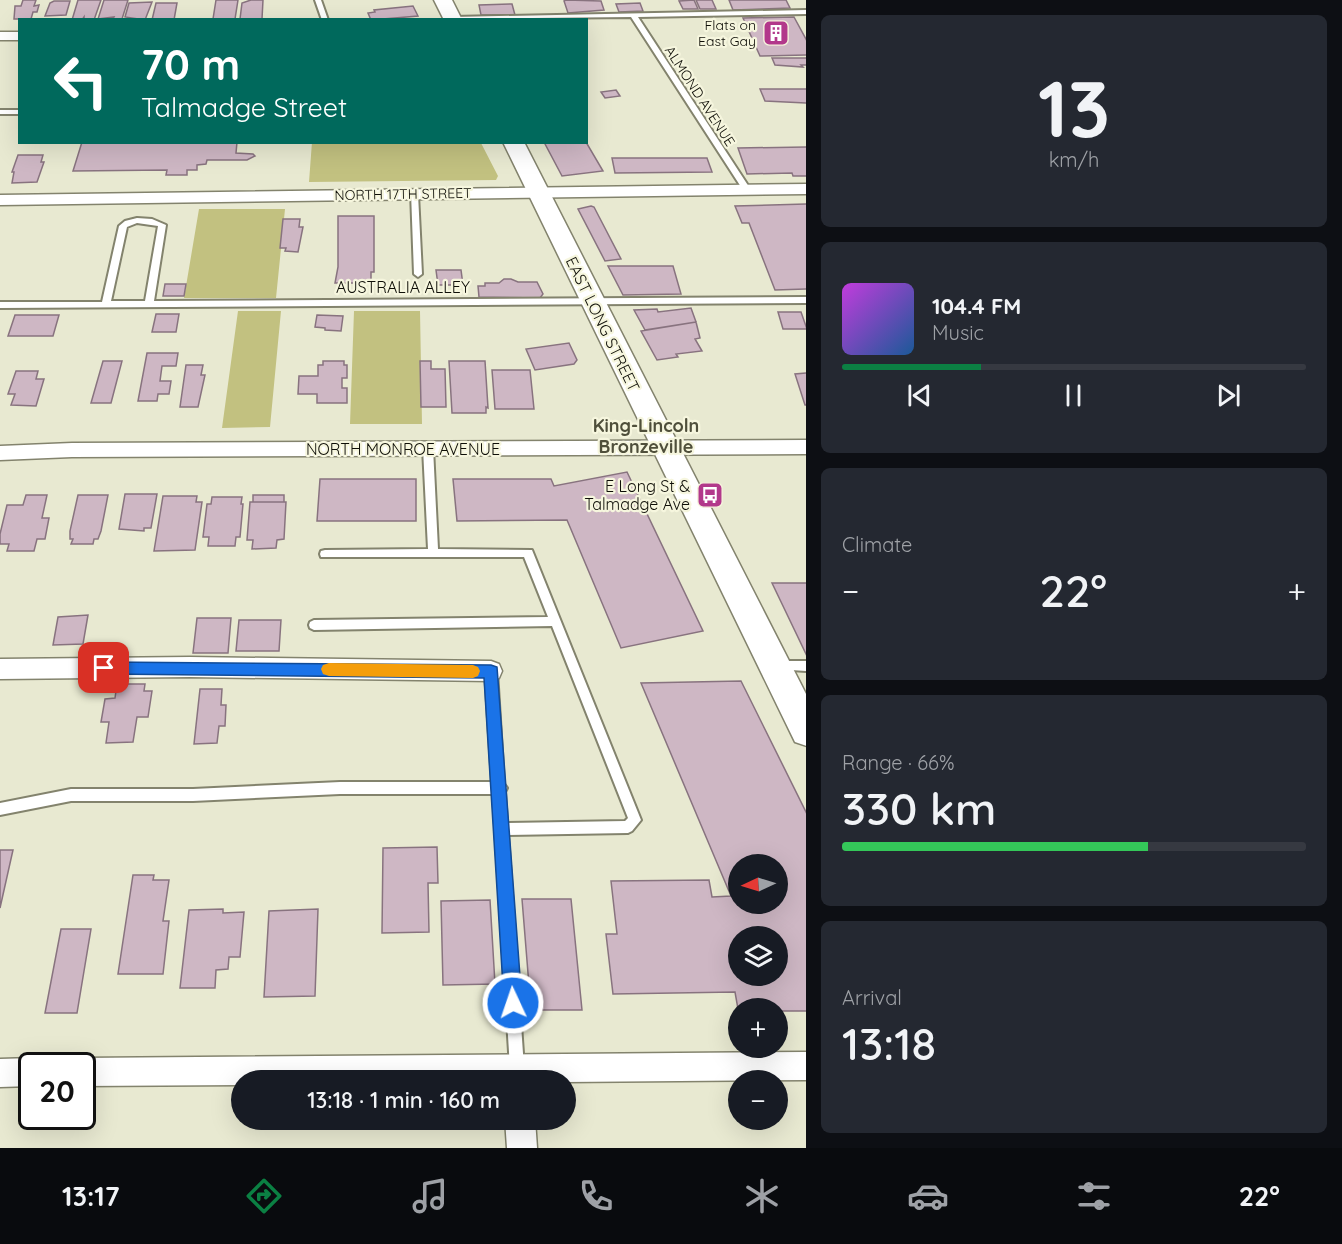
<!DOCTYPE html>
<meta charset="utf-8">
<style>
body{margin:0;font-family:Quicksand,sans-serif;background:#242831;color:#f1f3f6;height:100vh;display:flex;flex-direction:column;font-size:22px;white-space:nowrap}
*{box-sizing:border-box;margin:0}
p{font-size:20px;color:#9ea1a6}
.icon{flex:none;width:33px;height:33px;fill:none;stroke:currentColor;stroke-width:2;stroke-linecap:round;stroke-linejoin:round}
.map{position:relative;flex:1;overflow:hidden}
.drawer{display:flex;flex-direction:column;gap:15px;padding:15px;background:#0d0f14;width:536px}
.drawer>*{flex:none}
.hud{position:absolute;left:18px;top:18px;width:570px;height:126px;border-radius:0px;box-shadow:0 6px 24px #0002;background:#00695c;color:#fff;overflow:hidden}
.needle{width:39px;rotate:266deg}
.controls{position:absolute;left:728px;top:854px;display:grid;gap:12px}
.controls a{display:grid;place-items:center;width:60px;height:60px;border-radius:50%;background:#171b24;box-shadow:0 6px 24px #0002;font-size:30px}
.speed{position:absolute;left:18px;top:1052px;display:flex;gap:12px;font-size:30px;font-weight:700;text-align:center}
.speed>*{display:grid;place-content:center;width:78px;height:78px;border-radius:50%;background:#171b24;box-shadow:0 6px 24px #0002;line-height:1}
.speed .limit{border:3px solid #111;border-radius:9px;background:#fff;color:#111}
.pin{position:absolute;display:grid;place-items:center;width:51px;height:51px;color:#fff;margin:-26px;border-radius:12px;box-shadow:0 3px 9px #0006}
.me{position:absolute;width:66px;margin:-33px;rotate:357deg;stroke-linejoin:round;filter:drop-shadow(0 0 4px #0008)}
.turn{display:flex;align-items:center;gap:21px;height:126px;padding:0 24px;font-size:27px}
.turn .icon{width:78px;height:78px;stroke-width:2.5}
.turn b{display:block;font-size:42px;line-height:51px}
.big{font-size:45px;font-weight:600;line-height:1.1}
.drawer .widget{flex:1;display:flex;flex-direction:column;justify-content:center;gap:9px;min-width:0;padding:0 21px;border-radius:9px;background:#242831}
.drawer .dial{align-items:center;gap:0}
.dial b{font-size:78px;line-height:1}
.song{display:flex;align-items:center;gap:18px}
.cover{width:72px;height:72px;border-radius:9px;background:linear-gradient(135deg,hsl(290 70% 55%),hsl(210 70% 35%))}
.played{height:6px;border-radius:3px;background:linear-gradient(90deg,#0b8043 30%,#363941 30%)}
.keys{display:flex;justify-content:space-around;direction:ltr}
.heat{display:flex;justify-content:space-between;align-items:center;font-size:33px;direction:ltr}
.charge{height:9px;border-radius:4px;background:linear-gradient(90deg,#34c759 66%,#363941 0)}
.trip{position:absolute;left:231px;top:1070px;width:345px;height:60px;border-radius:30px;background:#171b24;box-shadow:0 6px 24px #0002;font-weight:600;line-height:60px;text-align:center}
.dock{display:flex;height:96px;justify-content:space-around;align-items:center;background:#090b0e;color:#9ea1a6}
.dock .icon{width:42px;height:42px}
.dock .active{color:#0b8043}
.dock b{font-size:27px;color:#f1f3f6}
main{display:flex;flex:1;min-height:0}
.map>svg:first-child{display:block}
</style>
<main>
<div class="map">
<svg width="807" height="1148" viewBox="0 0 807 1148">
<rect width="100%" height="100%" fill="#e8e9d1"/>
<!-- green -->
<path fill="#c2c180" d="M312,142L481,143L498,176L496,180L309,182Z
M199,209H285L276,298H184Z
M238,311H281L270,427L222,428Z
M354,311H420L422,424H350Z"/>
<!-- building -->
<path fill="#ceb7c4" stroke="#88737f" stroke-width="1.5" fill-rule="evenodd" d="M23,0H36L34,6L39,5L37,12H33L31,19H14L15,6H21Z
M78,0H101L94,20H84V17L82,20H72Z
M104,0H128L122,19H113L114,17L98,19Z
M216,0H238L235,19H213Z
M251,0H263L262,19H240L242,3Z
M566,0L601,1L604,10L568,13L564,1Z
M694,0L698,9H683L679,1Z
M696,0H712L716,9H700Z
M729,0H786L790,8L733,10Z
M54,1H70L66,15L45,16L50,3Z
M152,2L145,20L125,17L129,3Z
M156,3H177L174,20H152Z
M640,3L643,11L619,12L616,4Z
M512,4L515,15H481L479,5Z
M413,6L418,16L371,20L368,13L375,12L374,10Z
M794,17L807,41V55L760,56L743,18Z
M772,58H807V65H801L803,67L775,65Z
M760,89H807V103L765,101Z
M616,90L620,96L605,98L601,92Z
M82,142H237L236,153L253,154L255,156L247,160H207L206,164L197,165V170H187V175H166L167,170L73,171Z
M544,142H586L603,171L562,176Z
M807,147V176H793L792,173L747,174L738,148Z
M18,155H43L41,162H44L37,182L12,183L14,172H12Z
M612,158H707L712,172L615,173Z
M807,204V289L775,290L749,223H742L735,206Z
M591,206L594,207L621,259L605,261L578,209Z
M338,216H374V272H371V283H335L338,267Z
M283,219H300L299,227H303L298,252L285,251L286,248H280Z
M608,266H673L681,294L623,295Z
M436,270H461L463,285H438Z
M504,279H511L518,282H537L543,294L540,298L479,297L478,286H485V283H499Z
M165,284H186L184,296H163Z
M691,308L696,322L645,330L634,310L657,309L658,312Z
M778,312H801L807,329H783Z
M156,314H179L176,332H152Z
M15,315H59L53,336H8Z
M317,315L343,316L341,331L325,330V328L315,327Z
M696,322L700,338L695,339L702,351L676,354L678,357L657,360L641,331Z
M569,343L577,360L574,364L535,370L526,349Z
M147,353H178L176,366H162L160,381H171L169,394H158L157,401H138Z
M103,361H122L111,403H91Z
M323,361H344V365H347V378H342V388H347V403H317V394H298L299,376H318V365H323Z
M420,361H431V369H445L446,407H421Z
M449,361H485L488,408L486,407V413H452Z
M186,365H203L201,375H205L198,407H180Z
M492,370H530L534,409H495Z
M16,371H38L36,379H44L36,406L11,405L15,394H8Z
M807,373V405H805L795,374Z
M627,472L703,631L621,648L567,520L457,521L453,479H551L554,486Z
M320,479H416V521H317Z
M125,494H157L151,528H144V531L119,529Z
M26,495H47L42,518H49L45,539H37L34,551H7L9,544H0V534L7,505H23Z
M78,495H108L101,531L98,539H94L93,544H71L73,539H70V531Z
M253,495H284V502H253Z
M163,496H197L196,502H202L195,550L154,551Z
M212,497H242L241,504H243L240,537H236L235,546H208L209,537H203L207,504H211Z
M250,502H286L284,539L277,540L276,548L252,549L253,540H247Z
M772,583H807V656Z
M88,615L83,644L53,645L58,617Z
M197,618H231L228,653H193Z
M239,620H281L279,651H236Z
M741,681L807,814V1011H777V1008L738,1009L735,992L613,994L606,934H617L611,881L709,880L712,897L731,896L641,683ZM738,864H777V903H738ZM738,936H777V975H738Z
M117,684H145L144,691H152L148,717H137L133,742L106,743L109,722H101L105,699L115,698Z
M200,689H222L221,705H226L225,726H219L217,743L194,744Z
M437,847L438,883H428L429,932L382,933L383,848Z
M0,850H13L0,908Z
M133,875H154L153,880H169L163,921H169L163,974H118Z
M522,899H571L582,1010H531Z
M490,900L495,984L443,985L441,901Z
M223,909V913L244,912L240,957H229L228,969L216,970L215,988H180L189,910Z
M318,909L315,996L264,997L269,911Z
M61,929H91L77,1013H45Z"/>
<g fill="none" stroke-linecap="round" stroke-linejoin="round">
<!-- lane casing -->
<g stroke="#83836d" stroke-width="4">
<path id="lane" d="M315,0H321L328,20H322Z
M807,10V14L638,17L751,190L747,192L743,190L631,17L450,19L453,17Z
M0,110H20V114H0Z
M411,192L418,194L422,274L418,277L414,274Z
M137,218L152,219L166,225L154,301L807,297V303L0,308V302H102L119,226L125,221ZM137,223L158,226L145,301H111L127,227Z
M428,444L433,448L438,549L532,550L641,820L632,831L628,833L508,835L524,1068L522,1073L517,1075L512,1073L510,1068L493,794H340L193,801H71L0,815V803L71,789H193L340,782H492L485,671L487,668L491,666L495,668L497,671L504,784L507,788L505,792L507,823L625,821L628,818L552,626L314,630L310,628L309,625L310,622L314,620L548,617L524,557H321L320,554L321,551L325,550L428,549L423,448Z
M780,661H807V671L776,669L774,666L776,663Z"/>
</g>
<!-- street casing -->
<g stroke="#83836d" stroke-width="3">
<path id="street" d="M0,32H20V40H0Z
M807,184V194L0,205V195Z
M807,440V454L72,457L0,460V446L72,443Z
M190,657L491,661L499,664L502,671L499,678L491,681L190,677L0,679V659Z
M807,1052V1080L566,1082V1080H242V1085L82,1086V1065H71L72,1062L82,1058Z
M32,1058L42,1062L43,1065H32V1086L0,1087V1059Z
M505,1119H535L537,1148H507Z"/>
</g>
<!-- secondary casing -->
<g stroke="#83836d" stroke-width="3">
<path id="secondary" d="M434,0H452L462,20H444Z
M503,142H524L807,696V746L795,742Z"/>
</g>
<!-- lane -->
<use href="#lane" fill="#fff" fill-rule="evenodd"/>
<!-- street -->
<use href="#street" fill="#fff" fill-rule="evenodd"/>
<!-- secondary -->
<use href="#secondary" fill="#fff" fill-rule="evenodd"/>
</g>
<!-- route -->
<path fill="#1a73e8" stroke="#114b97" stroke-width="1.5" d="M104,662L491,665L497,667L522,1003L519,1009L513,1012L507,1009L504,1003L484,678L104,674L99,673L97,668L99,664Z"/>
<!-- slow -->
<path fill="#f59e0b" d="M329,663L473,665L478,667L480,671L478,676L473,678L329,676L323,674L321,669L323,665Z"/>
<!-- icons -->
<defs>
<g id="building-square" transform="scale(1.35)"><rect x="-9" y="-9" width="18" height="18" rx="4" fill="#b2388b" stroke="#f6f6de"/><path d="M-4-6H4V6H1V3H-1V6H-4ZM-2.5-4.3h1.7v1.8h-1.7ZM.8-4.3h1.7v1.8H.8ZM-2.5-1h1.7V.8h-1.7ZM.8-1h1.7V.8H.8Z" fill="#fff"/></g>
<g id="bus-square" transform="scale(1.35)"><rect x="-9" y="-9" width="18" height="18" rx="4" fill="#b2388b" stroke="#f6f6de"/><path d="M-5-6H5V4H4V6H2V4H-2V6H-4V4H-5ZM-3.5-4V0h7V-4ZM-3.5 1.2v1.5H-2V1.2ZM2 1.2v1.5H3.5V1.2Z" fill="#fff"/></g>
</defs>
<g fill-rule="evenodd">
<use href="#building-square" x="776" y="33"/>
<use href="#bus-square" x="710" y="495"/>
</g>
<g text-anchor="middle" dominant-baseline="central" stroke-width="4.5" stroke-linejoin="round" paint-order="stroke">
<!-- far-poi labels -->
<g font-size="14" fill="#0e0e07" stroke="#f6f6de" text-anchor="end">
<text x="756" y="25">Flats on<tspan x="756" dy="16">East Gay</tspan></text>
</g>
<!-- far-street labels -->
<g font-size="14" fill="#0e0e07" stroke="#f6f6de">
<text transform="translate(700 96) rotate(57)">ALMOND AVENUE</text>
<text transform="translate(403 194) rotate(-1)">NORTH 17TH STREET</text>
</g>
<!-- street labels -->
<g font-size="16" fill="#0e0e07" stroke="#f6f6de">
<text x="403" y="287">AUSTRALIA ALLEY</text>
<text transform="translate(603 324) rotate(64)">EAST LONG STREET</text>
<text x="403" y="449">NORTH MONROE AVENUE</text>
</g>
<!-- poi labels -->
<g font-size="16" fill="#0e0e07" stroke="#f6f6de" text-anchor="end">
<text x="690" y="486">E Long St &amp;<tspan x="690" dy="18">Talmadge Ave</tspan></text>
</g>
<!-- neighbourhood labels -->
<g font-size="18" font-weight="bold" fill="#4f4f3b" stroke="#f6f6de">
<text x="646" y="425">King-Lincoln<tspan x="646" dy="21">Bronzeville</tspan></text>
</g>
</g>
</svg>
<div class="controls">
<a><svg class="needle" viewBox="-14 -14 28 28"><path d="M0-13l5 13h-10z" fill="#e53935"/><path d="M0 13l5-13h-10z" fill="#9ea1a6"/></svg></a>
<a><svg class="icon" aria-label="layers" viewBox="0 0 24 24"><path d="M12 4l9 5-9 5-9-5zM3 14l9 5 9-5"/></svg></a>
<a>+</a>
<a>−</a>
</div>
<div class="speed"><div class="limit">20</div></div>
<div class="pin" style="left:104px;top:668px;background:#d93025"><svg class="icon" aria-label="arrive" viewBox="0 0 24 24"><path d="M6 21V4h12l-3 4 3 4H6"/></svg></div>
<svg class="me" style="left:513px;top:1003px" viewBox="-20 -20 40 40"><circle r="17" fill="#1a73e8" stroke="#fff" stroke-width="3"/><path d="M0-11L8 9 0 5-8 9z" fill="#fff"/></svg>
<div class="trip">13:18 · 1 min · 160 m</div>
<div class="hud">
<div class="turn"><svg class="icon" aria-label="left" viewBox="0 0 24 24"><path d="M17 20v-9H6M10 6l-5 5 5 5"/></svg><div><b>70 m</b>Talmadge Street</div></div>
</div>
</div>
<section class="drawer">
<div class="widget dial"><b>13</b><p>km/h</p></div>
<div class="widget">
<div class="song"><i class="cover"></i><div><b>104.4 FM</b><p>Music</p></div></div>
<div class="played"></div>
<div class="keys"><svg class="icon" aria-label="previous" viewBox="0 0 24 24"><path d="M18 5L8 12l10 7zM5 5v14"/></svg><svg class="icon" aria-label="pause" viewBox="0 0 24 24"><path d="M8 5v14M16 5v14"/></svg><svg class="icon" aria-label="next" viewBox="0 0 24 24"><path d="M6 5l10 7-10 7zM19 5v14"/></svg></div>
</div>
<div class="widget"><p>Climate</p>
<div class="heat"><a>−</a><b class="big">22°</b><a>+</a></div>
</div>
<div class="widget"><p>Range · 66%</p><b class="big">330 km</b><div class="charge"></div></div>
<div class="widget"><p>Arrival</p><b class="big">13:18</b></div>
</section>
</main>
<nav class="dock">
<b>13:17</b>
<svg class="icon active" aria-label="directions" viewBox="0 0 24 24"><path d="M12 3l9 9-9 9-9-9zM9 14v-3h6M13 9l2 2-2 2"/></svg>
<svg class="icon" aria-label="music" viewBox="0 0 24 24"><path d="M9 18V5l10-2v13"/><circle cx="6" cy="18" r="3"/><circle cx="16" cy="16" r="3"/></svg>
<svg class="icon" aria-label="phone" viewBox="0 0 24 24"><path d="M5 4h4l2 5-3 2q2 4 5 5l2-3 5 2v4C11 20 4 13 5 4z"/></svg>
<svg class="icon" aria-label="climate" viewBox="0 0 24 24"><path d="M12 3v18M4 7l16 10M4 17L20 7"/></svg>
<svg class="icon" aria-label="car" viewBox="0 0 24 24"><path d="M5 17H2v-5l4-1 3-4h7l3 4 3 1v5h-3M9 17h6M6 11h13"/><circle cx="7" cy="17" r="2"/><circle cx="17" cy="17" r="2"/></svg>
<svg class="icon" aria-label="filters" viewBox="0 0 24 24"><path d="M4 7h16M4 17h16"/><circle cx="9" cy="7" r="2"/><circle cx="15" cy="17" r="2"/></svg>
<b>22°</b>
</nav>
